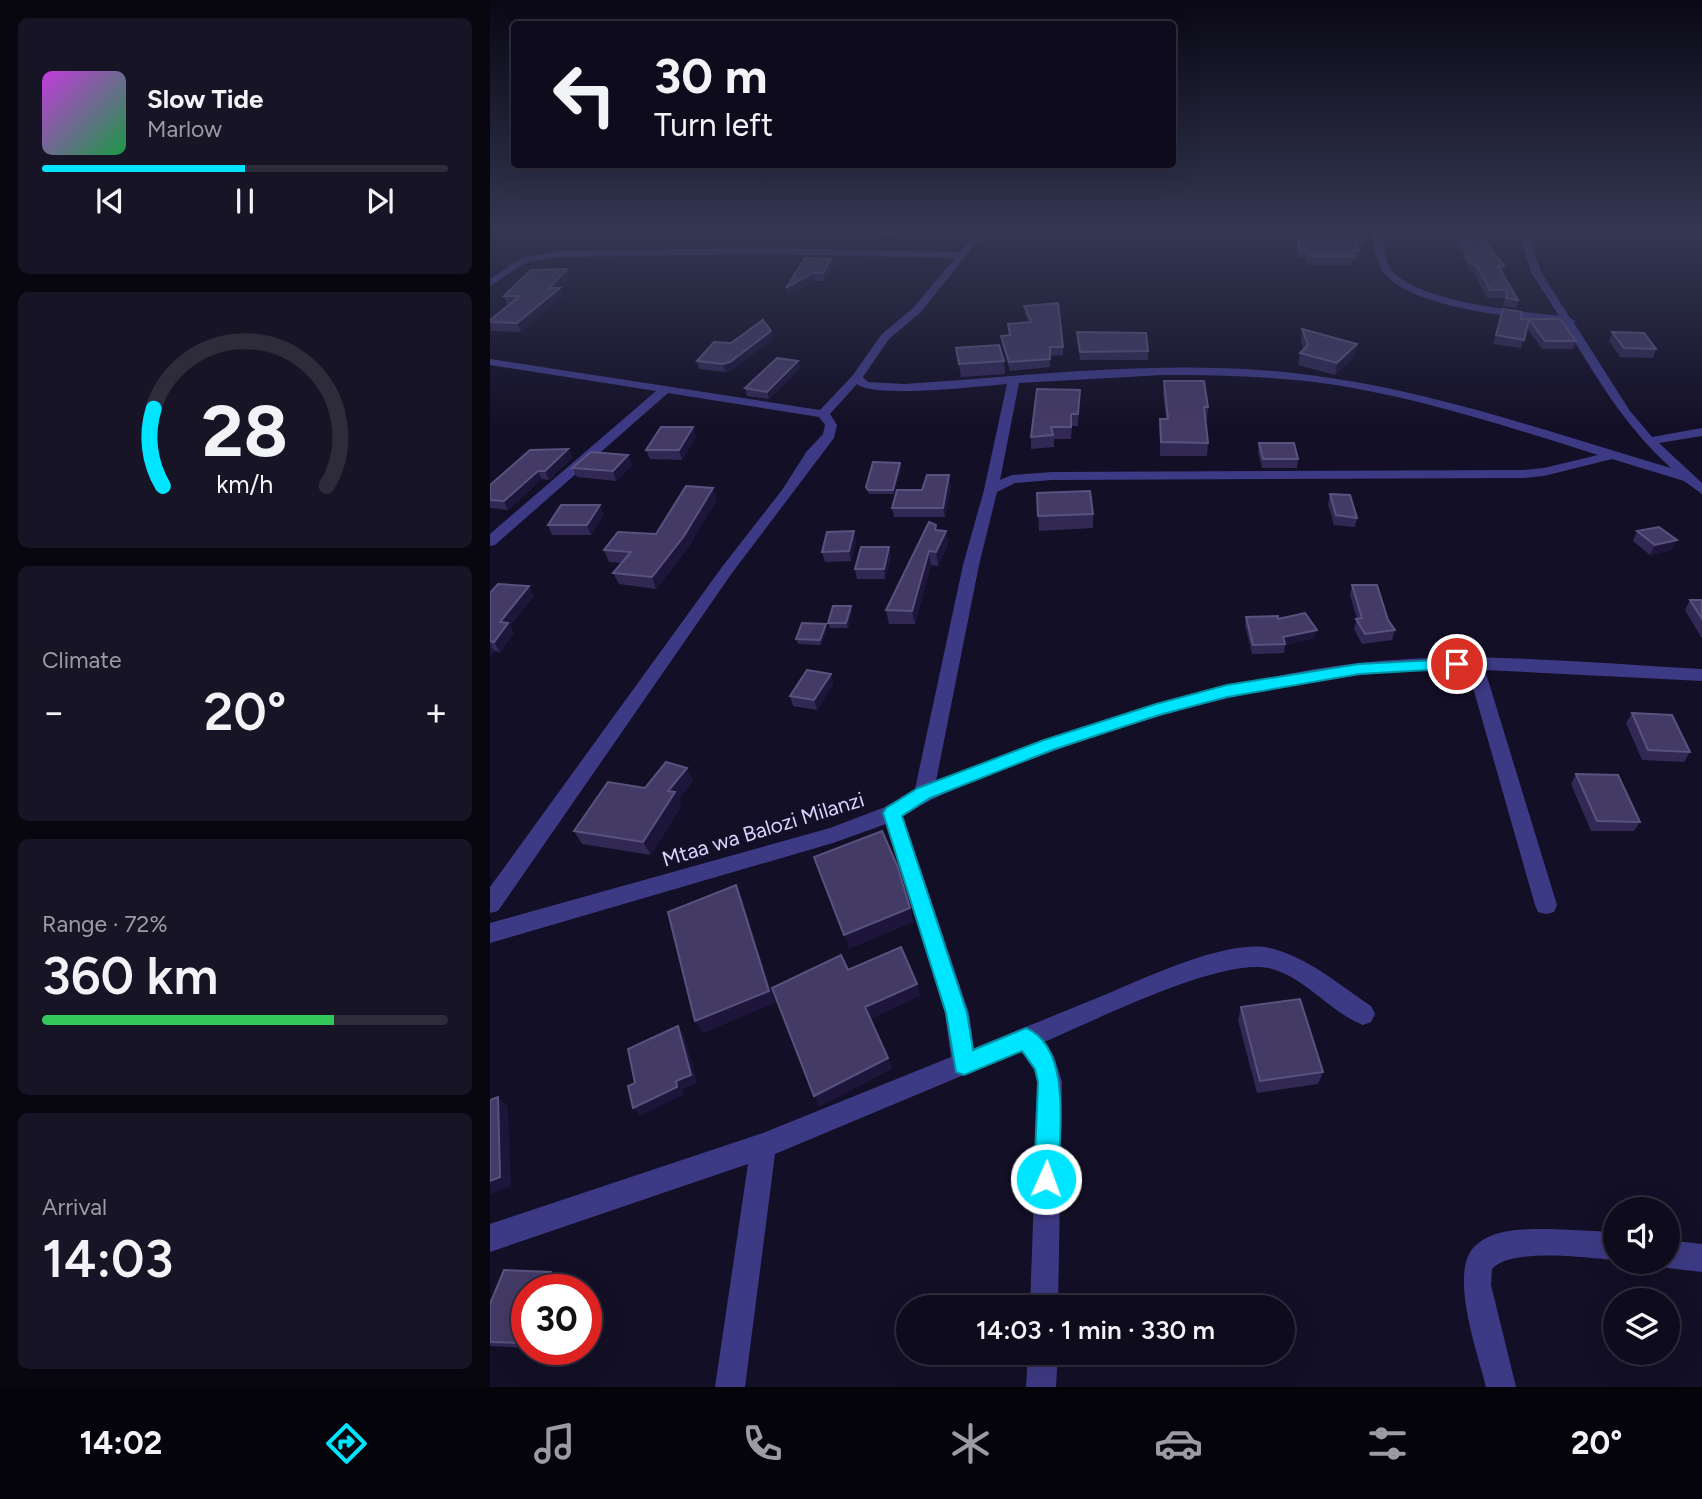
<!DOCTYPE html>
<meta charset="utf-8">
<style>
body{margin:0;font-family:Figtree,sans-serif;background:#171425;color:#f1f3f6;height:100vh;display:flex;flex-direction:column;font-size:26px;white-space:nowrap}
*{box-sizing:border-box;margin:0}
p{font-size:23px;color:#9b9ba3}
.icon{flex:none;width:38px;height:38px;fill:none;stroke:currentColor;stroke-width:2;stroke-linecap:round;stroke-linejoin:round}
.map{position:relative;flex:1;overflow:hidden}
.details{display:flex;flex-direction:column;gap:18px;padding:18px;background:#08060f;width:490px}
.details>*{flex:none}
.top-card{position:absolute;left:21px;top:21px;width:665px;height:147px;border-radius:7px;box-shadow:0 7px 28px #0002,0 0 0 2px #2e2b3b;background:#0e0b1c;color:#f1f3f6;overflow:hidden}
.fabs{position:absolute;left:1113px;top:1197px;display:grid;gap:14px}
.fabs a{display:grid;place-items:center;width:77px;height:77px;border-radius:50%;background:#0e0b1c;box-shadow:0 7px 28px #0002,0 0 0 2px #2e2b3b;font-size:35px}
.speed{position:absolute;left:21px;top:1274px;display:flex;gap:14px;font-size:35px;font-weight:700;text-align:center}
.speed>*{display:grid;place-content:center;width:91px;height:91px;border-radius:50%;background:#0e0b1c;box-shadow:0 7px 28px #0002,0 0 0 2px #2e2b3b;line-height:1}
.speed .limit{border:10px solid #d22;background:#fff;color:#111}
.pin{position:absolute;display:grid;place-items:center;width:60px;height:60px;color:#fff;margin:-30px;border:4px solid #fff;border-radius:50%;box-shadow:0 2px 7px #0007}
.me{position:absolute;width:77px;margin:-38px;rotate:2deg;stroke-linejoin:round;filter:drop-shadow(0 0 5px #0008)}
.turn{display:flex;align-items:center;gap:24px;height:147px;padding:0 28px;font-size:32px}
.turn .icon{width:91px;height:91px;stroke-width:2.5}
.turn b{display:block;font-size:49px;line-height:60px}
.big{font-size:52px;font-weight:600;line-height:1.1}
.details .card{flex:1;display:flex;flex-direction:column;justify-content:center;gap:10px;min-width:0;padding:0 24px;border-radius:10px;background:#171425}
.details .dial{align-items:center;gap:0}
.dial svg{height:182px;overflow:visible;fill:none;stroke:#2e2b3b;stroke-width:7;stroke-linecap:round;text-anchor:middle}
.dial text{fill:#f1f3f6;stroke:none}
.song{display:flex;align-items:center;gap:21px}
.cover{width:84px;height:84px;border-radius:10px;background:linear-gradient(135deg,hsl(290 70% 55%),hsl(140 70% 35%))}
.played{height:7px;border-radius:4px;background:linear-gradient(90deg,#00e5ff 50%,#2e2b3b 50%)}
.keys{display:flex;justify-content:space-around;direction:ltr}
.heat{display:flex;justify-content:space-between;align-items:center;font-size:38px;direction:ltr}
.charge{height:10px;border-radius:5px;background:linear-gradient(90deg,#34c759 72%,#2e2b3b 0)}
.trip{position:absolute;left:406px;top:1295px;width:399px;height:70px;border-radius:35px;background:#0e0b1c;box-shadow:0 7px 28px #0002,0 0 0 2px #2e2b3b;font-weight:600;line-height:70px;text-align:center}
.tab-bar{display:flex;height:112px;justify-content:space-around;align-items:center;background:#06040b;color:#9b9ba3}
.tab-bar .icon{width:49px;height:49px}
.tab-bar .current{color:#00e5ff}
.tab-bar b{font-size:32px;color:#f1f3f6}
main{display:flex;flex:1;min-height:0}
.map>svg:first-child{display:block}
</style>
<main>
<section class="details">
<div class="card">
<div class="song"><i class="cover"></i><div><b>Slow Tide</b><p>Marlow</p></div></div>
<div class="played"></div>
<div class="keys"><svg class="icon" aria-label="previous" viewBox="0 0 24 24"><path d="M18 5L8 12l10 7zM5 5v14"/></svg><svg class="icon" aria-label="pause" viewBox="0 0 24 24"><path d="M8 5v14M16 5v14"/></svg><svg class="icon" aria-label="next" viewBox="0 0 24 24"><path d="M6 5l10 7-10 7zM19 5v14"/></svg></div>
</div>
<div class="card dial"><svg viewBox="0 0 100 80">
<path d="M14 69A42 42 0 1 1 86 69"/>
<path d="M14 69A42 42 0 0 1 10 35" stroke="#00e5ff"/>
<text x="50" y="56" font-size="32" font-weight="700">28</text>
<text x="50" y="72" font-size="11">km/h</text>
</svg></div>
<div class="card"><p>Climate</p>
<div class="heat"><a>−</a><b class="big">20°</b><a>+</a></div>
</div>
<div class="card"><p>Range · 72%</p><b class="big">360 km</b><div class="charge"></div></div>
<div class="card"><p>Arrival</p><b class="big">14:03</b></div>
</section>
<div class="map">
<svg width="1212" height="1387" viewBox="0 0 1212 1387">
<rect width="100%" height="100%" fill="#130f26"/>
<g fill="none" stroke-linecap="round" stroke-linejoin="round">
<!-- minor -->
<path fill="#3d3a85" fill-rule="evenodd" d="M486,232H495L431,312L399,339L373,377L378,382L414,384C551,375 690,357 827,376C948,392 1064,434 1181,468C1132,423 1108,379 1073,323C1028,317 923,309 894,273C885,262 885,245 880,232H890C894,243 894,258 900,268C923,302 1030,311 1069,316L1041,272L1029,232H1038L1051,272L1080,318L1085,321L1084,323L1140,411L1162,437L1212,428V436L1169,443L1212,483V494L1194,481L1122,459L1054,476L1033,478L562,480L525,483L507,492L489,565L446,781C584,729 721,681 868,663C982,650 1098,663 1212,669V681L995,670L1067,905L1064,912L1056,914L1048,912L1045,905L978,670C825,668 676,708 534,762C492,778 451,792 413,816L479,1013L484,1048C525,1031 566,1015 607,998C649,981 736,938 780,948C818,957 849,985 881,1006L885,1014L881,1022L873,1025C840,1012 817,979 782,969C734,955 602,1022 554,1042L564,1056L572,1082L568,1307H540L548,1082L544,1070L531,1051L285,1154L255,1387H225L258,1164L0,1252V1224L273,1133L461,1057L455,1013L396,824L343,843L0,943V923L340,828L395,807L425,789L473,565L494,490L517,384C490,386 384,399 367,384L340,414L347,425L344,438L242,573L8,911L0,913V887L232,567L292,490L317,451L333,434L335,425L329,417L178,393L5,545L0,546V534L166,391L0,365V359L330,410L363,375L391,335L423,308L465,258L273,254L67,257L37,262L0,286V279L31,258L67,251L273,248L469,252ZM672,375C723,375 774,376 825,382C922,395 1016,426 1108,455L1054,468L1033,470L562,472L522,475L510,480L529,383Z
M1060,1229L1125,1232V1260C1097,1258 1021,1247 1002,1269L1001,1285L1026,1387H996C988,1353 957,1270 986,1245C1005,1228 1037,1229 1060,1229Z
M1178,1240L1212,1244V1272L1178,1268L1168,1264L1167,1262H1178Z
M538,1353H568L566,1387H536Z"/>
</g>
<!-- wall -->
<path fill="#312854" d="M386,232H407L405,235H386Z
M848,232H875L877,238L875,247H867L869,251L867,260H862L861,265H817L814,258H807L808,235H850Z
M963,232H988L1014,266L1012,272L1028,300L1026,308L1013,306L1015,298H997L983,272L979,271L963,234Z
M341,259L343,266L334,281H324L298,296L296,288Z
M77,269L80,277L70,288L73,296L31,332L1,331L0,320L20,304H17L14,296Z
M534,306L573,347V355L560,356V367L520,371L512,344L511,336L519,335L539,323L535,314Z
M1013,309L1031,319H1070L1086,341L1083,349H1052L1037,328L1031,348L1003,344Z
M812,329L867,344L865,356L845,375L808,365L810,353L813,349L811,341Z
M587,332L658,351V360H590Z
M1122,332L1166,349L1163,358L1130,357L1119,341Z
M283,339L242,370L235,372L209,369L207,361L241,343Z
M466,348L514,361L515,374L471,377Z
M310,368L279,399L257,396L255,388Z
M674,381L718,407L717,420H715L718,443L717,456H670V419H676L673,394Z
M590,390L588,426H582L581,439H564V447L541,449V437Z
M206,437L192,460L160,459L156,450Z
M769,443L808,459L807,468H772L768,452Z
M78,449L82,458L59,480L52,479L18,510L0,508V485Z
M410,463L411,468L404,494H379L376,487Z
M142,465L126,481L87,477L82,468Z
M461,485L455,517H404L402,508L432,490Z
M547,493L603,514V528L549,531Z
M840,494L867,518L865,527L844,525L838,504Z
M227,499L198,548L166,589L129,584L123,573L132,563L119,562L114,550L166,534Z
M114,514L101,535H62L58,525Z
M447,530L456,531L458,544L448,566L441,565L425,624H399L396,610Z
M1147,531L1182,550L1160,555L1143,541Z
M366,541L361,561L335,562L332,552Z
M399,547L401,557L395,579H367L365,569Z
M862,585L898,620L905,630L902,640L872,644L864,629L867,619L860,595Z
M0,593L44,596L20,626L24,633L10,652L4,651L0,657Z
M1200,600H1212V637H1211L1195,610Z
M362,611L358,628H340L338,623Z
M756,617L788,619L825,638L795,645L794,653L762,654L755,625Z
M337,629L331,645L308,644L306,639Z
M341,674L343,684L327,710L303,706L300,696Z
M1142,713L1200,752L1194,762L1152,760L1136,723Z
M1086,774L1150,822L1144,831H1101L1081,784Z
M203,781L188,800L191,806L161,855L92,844L84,831L155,788Z
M751,1007L833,1072L828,1084L767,1093L748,1020Z
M14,1270L61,1272L70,1278L66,1290H37V1348L0,1346V1304Z"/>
<!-- shaded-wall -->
<path fill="#1d163a" d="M341,259L343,266L334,281L333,273Z
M77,269L80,277L69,289L70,288L73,296L31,332L27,323Z
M323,273L324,281L298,296L296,288Z
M281,331L283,339L242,370L235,372L233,364Z
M867,344L865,356L845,375L847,363Z
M308,361L310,368L279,399L277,392Z
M203,427L206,437L192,460L189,450Z
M78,449L82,458L59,480L55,471Z
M138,455L142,465L126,481L123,471Z
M410,463L411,468L404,494L403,490Z
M48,471L52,479L18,510L14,501Z
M459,475L461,485L455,517L453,508Z
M223,488L227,499L198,548L166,589L162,577Z
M110,505L114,514L101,535L97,525Z
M364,531L366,541L361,561L359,551Z
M456,531L458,544L448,566L446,552Z
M1187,540L1182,550L1160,555L1165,545Z
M399,547L401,557L395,579L394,569Z
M439,551L441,565L425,624L422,611Z
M39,586L44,596L20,626L24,633L10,652L4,642L10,622Z
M361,606L362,611L358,628L356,623Z
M336,624L337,629L331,645L330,640Z
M827,630L825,638L795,645L793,637Z
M0,644L4,651L0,657Z
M341,674L343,684L327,710L324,700Z
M197,768L203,781L188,800L191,806L161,855L153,842L178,791Z
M246,885L252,898L285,1003L213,1033L205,1021Z
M420,908L424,922L359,949L354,935Z
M427,984L430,996L379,1020L375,1007Z
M188,1026L194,1035L207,1083L192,1090L193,1095L150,1116L143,1108L186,1081Z
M398,1058L402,1069L329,1107L324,1096Z
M8,1097L18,1107L21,1186L0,1195V1181Z
M61,1272L70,1278L66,1290H54Z"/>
<!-- building -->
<path fill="#433a66" stroke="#5a527e" stroke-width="2" d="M855,232H875L877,238L864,237L869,251H863V256H818L815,249L808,248V235H856Z
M967,232H988L1014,266H1008L1028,300L1016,298L1017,290H1000L986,264H981Z
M315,258L341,259L333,273H323L296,288Z
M77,269L59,288H70L27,323L0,322V320L30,296H14L41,270Z
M568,303L573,347H560V359L519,362L511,336L520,335L518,324L542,322L534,306Z
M1013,309L1032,312L1031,319H1070L1086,341H1055L1039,319L1034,340L1006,335Z
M273,320L281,331L240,362L233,364L207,361L224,342L241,343Z
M812,329L867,344L847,363L810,353L818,345Z
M587,332L656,333L658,351L590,352Z
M1122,332L1154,333L1166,349L1134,348Z
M509,345L514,361L469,364L466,348Z
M287,358L308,361L277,392L255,388Z
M674,381H714L718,407H714L718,443L671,442L670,419H678Z
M547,389L590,390L588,414H581V427H561L563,435L541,437Z
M171,427H203L189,450H156Z
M769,443H804L808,459H773Z
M78,449L55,471H48L14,501L0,500V485L40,450Z
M101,452L138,455L123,471L82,468Z
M383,462L410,463L403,490H378L376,487Z
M437,475H459L453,508H402L407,490H432Z
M196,486L223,488L194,536L162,577L123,573L141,552L114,550L128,532L166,534Z
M600,491L603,514L548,516L547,493Z
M840,494L860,495L867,518L846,515Z
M71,505H110L97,525H58Z
M439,522L446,525L445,530L456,531L446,552L439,551L422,611L396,610Z
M1169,527L1187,540L1165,545L1147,531Z
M364,531L359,551L332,552L337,532Z
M371,547H399L394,569H365Z
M8,584L39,586L10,622L18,623L4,642L0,641V593Z
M862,585H887L898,620L905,630L875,634L866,619L872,618Z
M1200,600H1212V619Z
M343,606H361L356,623H338Z
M815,613L827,630L793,637L795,644L763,645L756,617L788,616V619Z
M312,623L336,624L330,640L306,639Z
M317,670L341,674L324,700L300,696Z
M1142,713L1182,715L1200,752L1158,750Z
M176,762L197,768L178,791L185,792L153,842L84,831L118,782L155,788Z
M1086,774L1128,775L1150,822L1107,821Z
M392,831L407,865L420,908L354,935L324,857Z
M246,885L279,991L205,1021L178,912Z
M411,947L427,984L375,1007L398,1058L324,1096L282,988L351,955L358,970Z
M810,999L833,1072L770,1081L751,1007Z
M188,1026L201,1075L186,1081L187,1087L143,1108L138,1086L145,1083L138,1049Z
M8,1097L10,1177L0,1181V1100Z
M14,1270L61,1272L54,1290H37V1335L34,1343L0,1342V1304Z"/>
<!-- sky -->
<linearGradient id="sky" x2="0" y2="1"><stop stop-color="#0a0815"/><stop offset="0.54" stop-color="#333752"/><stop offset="1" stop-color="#333752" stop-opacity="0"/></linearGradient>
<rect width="1212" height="426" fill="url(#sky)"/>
<!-- route -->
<path fill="#00e5ff" stroke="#0095a6" stroke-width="2" d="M967,659L975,664L973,668L869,674L737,697L669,715L565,749L440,798L412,816L477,1013L483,1050L536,1028C583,1047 569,1138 568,1179L564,1187L556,1191L547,1187L544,1179L548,1082L545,1069L532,1051L474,1075L466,1072L456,1013L393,813L396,808L428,788L554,740L666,704L737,685L869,664Z"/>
<g text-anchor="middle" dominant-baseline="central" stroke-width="7" stroke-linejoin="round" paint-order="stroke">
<!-- street labels -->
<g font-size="21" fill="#d9d4ff" stroke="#130f26">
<text transform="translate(273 829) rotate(-17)">Mtaa wa Balozi Milanzi</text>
</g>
</g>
</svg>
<div class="fabs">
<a><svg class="icon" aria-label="sound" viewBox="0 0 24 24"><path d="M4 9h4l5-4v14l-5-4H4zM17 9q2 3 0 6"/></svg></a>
<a><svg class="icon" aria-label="layers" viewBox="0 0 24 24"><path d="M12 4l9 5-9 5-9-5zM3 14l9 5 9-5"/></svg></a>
</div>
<div class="speed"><div class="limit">30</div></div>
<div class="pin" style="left:967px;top:664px;background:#d93025"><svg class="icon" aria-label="arrive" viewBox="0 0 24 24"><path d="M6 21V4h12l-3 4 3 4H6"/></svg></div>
<svg class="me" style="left:556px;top:1179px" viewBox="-20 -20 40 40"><circle r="17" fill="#00e5ff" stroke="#fff" stroke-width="3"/><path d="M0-11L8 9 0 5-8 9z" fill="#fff"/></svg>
<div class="trip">14:03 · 1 min · 330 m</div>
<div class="top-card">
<div class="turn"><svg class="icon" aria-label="left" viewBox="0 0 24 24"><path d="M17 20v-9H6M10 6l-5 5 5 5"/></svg><div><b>30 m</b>Turn left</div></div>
</div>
</div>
</main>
<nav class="tab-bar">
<b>14:02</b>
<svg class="icon current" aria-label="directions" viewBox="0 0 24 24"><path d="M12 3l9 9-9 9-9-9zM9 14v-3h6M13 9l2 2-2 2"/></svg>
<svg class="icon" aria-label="music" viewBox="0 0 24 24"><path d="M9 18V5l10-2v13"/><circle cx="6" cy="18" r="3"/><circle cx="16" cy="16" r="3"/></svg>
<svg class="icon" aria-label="phone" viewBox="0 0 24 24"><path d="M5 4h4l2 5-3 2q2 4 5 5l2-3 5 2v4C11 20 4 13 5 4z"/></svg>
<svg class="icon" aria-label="climate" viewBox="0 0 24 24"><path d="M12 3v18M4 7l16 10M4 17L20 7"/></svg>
<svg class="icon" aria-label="car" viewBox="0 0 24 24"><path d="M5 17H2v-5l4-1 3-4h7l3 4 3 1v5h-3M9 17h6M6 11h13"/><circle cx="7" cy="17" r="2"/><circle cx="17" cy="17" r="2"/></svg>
<svg class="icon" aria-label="filters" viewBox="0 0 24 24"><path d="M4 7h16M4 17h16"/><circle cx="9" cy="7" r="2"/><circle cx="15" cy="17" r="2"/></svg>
<b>20°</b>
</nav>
